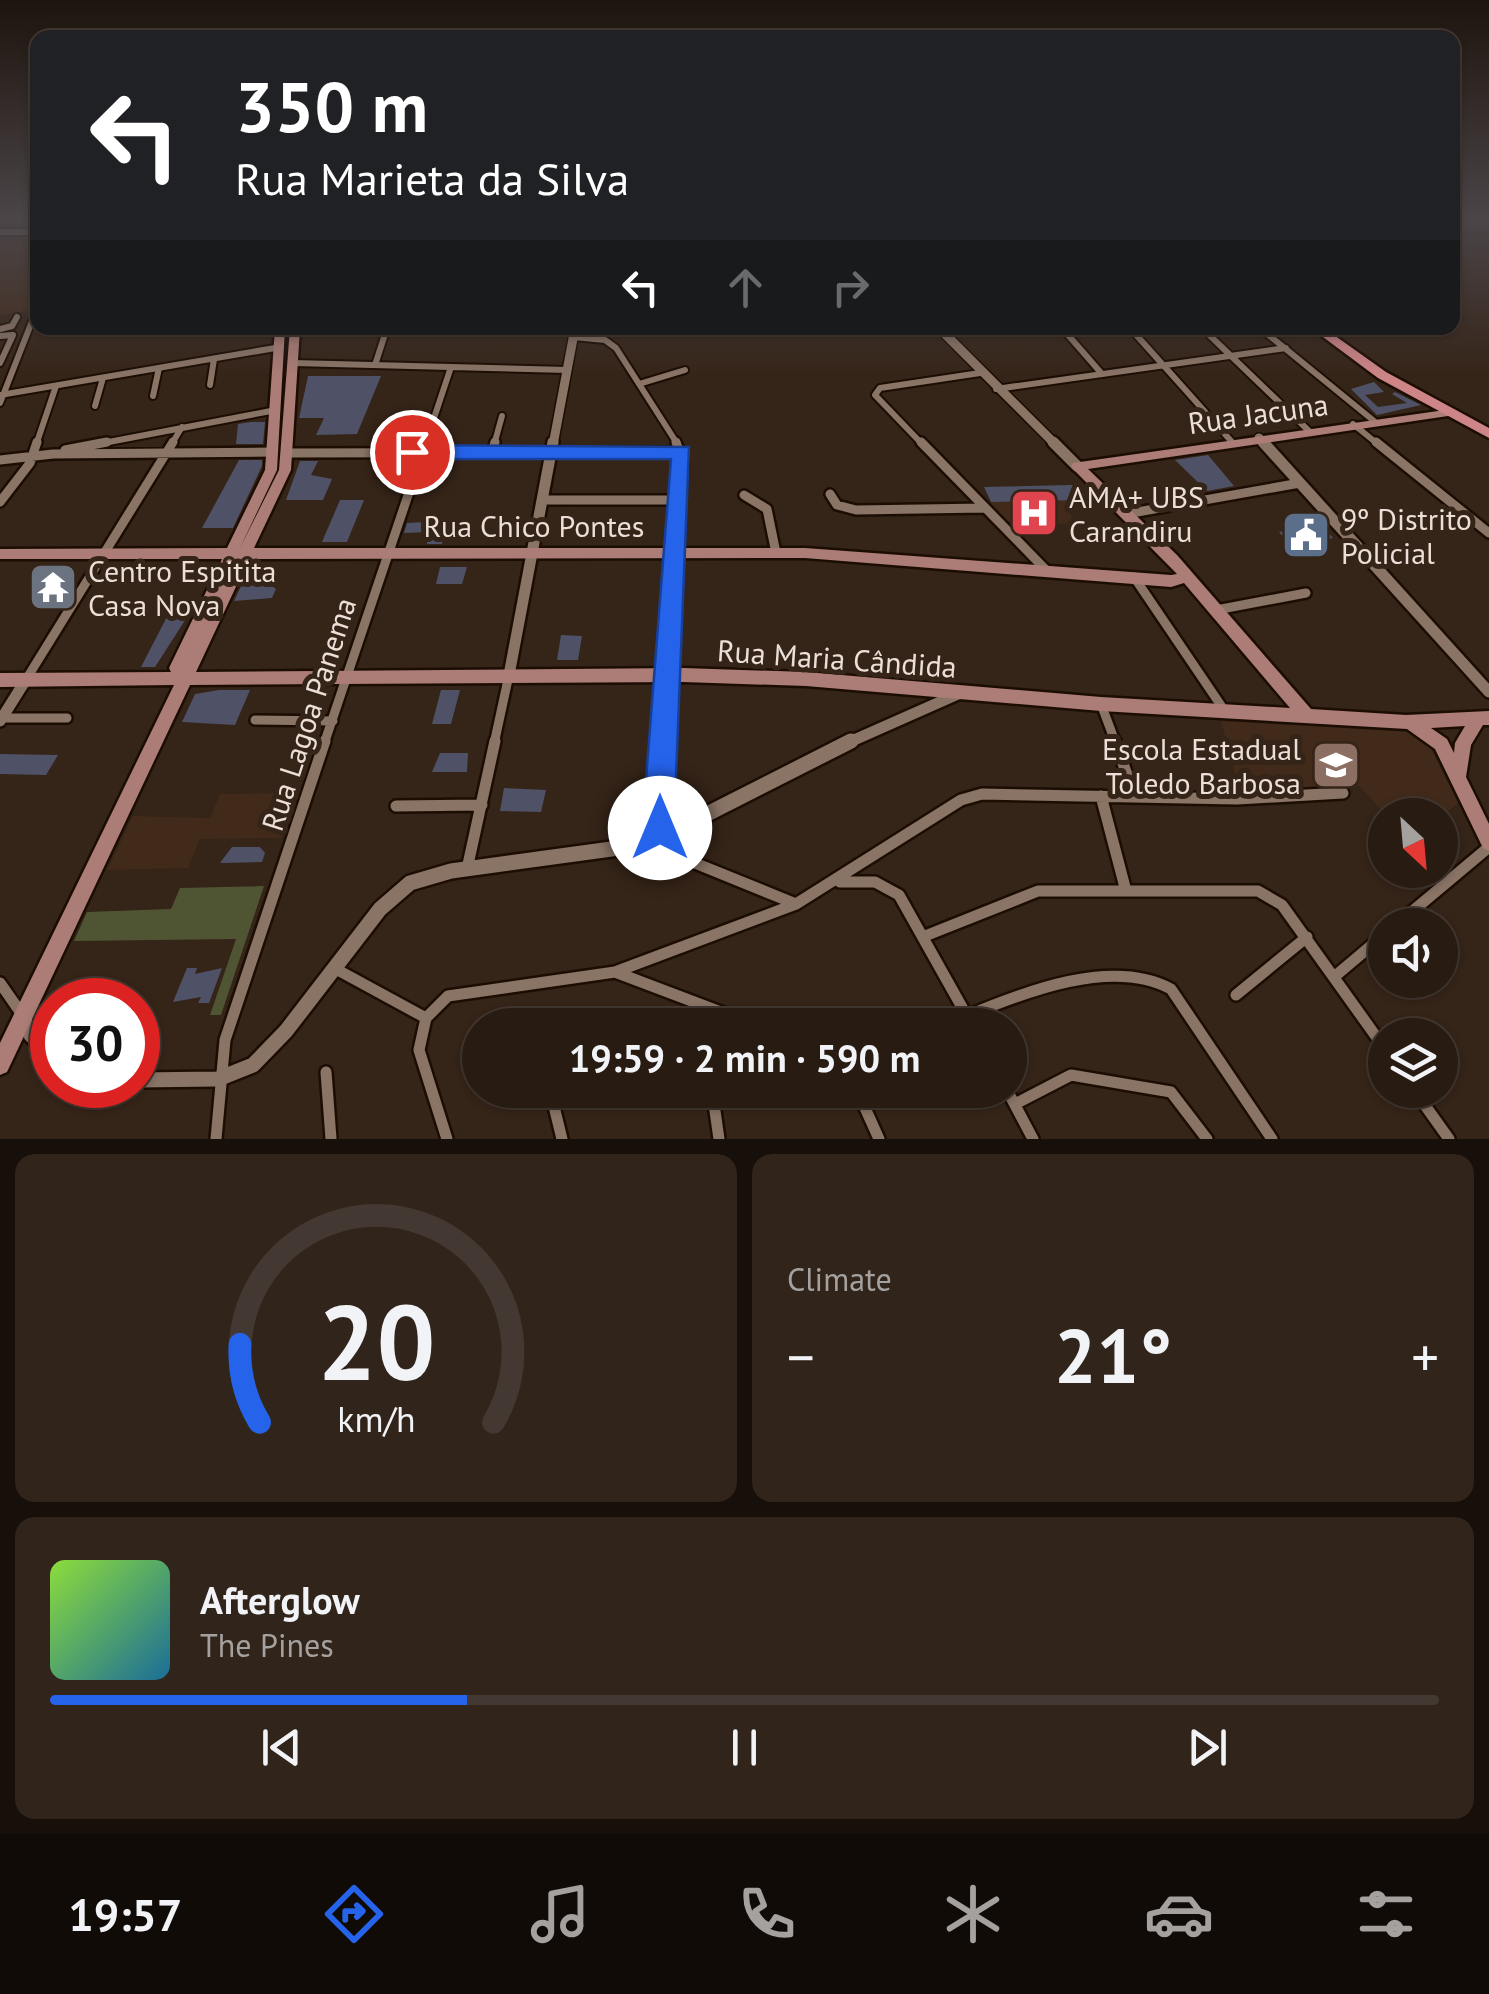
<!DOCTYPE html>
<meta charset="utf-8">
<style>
body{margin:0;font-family:"PT Sans",sans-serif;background:#30241b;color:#f1f3f6;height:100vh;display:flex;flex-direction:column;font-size:38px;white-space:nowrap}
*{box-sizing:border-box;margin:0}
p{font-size:32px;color:#a5a19f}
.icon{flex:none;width:55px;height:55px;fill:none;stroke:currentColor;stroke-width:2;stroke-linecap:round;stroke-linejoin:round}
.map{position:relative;height:1139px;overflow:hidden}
.side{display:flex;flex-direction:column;gap:15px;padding:15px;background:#160f0a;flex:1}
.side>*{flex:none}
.top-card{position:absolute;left:30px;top:30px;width:1430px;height:305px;border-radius:20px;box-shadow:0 2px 8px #0004,0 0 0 2px #443932;background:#202124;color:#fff;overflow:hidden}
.needle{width:65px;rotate:154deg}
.tools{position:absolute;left:1368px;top:798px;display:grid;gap:20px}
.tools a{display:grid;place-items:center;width:90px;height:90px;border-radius:50%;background:#281b12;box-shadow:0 2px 8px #0004,0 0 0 2px #443932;font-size:50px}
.speed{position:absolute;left:30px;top:978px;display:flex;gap:20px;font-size:50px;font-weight:700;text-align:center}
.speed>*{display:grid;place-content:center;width:130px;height:130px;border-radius:50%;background:#281b12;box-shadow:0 2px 8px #0004,0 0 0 2px #443932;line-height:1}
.speed .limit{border:15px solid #d22;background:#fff;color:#111}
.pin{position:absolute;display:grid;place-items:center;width:85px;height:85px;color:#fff;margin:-42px;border:5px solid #fff;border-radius:50%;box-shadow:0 2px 10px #0007}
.me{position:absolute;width:110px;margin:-55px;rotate:0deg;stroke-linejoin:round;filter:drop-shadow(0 0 8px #0008)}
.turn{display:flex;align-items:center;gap:35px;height:210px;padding:0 40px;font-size:45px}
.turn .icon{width:130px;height:130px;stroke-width:2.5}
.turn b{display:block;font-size:70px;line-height:85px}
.lanes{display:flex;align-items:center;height:95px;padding:0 40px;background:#0003;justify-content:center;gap:50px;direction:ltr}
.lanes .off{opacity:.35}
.big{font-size:75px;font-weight:600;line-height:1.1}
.side .tile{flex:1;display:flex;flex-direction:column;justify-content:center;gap:15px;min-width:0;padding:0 35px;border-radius:20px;background:#30241b}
.side .dial{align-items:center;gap:0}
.dial svg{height:260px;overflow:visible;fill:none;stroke:#443932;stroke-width:7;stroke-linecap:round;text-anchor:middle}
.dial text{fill:#f1f3f6;stroke:none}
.song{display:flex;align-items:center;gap:30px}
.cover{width:120px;height:120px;border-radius:15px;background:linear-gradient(135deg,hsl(90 70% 55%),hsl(200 70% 35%))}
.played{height:10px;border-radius:5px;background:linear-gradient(90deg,#2563eb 30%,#443932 30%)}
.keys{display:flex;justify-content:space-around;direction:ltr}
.heat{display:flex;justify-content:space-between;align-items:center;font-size:55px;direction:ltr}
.side .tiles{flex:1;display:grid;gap:15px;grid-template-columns:1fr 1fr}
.tile:last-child{grid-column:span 2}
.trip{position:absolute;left:462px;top:1008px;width:565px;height:100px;border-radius:50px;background:#281b12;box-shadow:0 2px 8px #0004,0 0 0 2px #443932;font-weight:600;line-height:100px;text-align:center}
.dock{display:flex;height:160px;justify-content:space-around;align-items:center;background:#100b07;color:#a5a19f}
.dock .icon{width:70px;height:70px}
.dock .on{color:#2563eb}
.dock b{font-size:45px;color:#f1f3f6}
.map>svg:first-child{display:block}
</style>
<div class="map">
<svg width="1489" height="1139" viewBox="0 0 1489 1139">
<rect width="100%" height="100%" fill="#352418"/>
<!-- built -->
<path fill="#412a19" d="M0,243H37V290L28,311L0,315Z
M1066,500L1074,524L1011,525L988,502Z
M1221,721L1412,732L1428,743L1458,803L1440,818L1386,815L1359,786L1240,793Z
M296,793L281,838L200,839L188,868L107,870L133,816L210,818L220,794Z"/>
<!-- green -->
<path fill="#4f5532" d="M264,886L221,1015H210L236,939L74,941L87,912L171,909L180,888Z"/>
<!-- building -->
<path fill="#4f5166" d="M308,376H381L357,434L316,435L324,418H299Z
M1374,382L1384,392L1365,395L1378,407L1407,403L1392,394L1395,392L1421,405L1377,415L1351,389Z
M251,422H265L263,444H236L238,424Z
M1208,455L1234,486L1207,491L1175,460Z
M239,460H262V466L233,528H202Z
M300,461H318L311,475L332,479L323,500H286Z
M1070,485H1076L1082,500L991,502L984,487Z
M340,500H364L347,542H322Z
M444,521L442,544H427L428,532L404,533L407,523Z
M1321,524L1333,538L1291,546L1279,532Z
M252,563H264L253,586H272L276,589L272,598L234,601Z
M440,567H467L462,584H436Z
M170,611H191L155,667H141Z
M561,635L582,636L578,660H557Z
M219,690H250L235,725L182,722L195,694Z
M441,690H460L451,724H432Z
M440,753H468L467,772H432Z
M0,754L58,755L46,775L0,774Z
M504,788L546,790L541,812L500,811Z
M232,847H260L265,853L262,862L220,863Z
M187,968H197L195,974L222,968L209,1003H198L201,997L173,1002Z"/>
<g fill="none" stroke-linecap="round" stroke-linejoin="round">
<!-- minor-far2 casing -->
<g stroke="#1c0d03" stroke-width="10">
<path id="minor-far2" d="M0,232H38
M1062,328L1102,374
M1130,328L1232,442
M1202,328L1309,431
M1260,328L1374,421
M0,329L12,326L17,317
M0,336L13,335L0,363
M574,337L605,340L616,348L678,445
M293,363L568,370
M375,365L387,328
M639,384L685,370
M210,385L214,359
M996,389L1286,348
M0,395L281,347
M153,396L159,368
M0,403L38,306
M95,406L103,378
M1353,424L1379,445
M36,445L56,386
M93,445L276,410
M171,445L182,427
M425,445L451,367
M494,445L502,416
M923,445L875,395L880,388L980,373"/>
</g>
<!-- minor-far1 casing -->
<g stroke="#1c0d03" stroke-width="14">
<path id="minor-far1" d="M921,442L1046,570
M1376,442L1489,533
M65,450L107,442
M287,453L682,452
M492,453L495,442
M0,460L53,454L273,452
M830,494L837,505L856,510L985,508
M744,495L767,509L776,553
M544,500H679
M0,502L30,463L37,442
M1126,514L1300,483
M1134,577L1224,710
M1216,610L1306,593
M27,678L173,442
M1101,704L1116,744
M2,718H67
M255,720L333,721
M324,744L426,442
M494,744L509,675
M662,744L683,462L676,442"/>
</g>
<!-- minor casing -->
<g stroke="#1c0d03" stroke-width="16">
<path id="minor" d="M663,741L657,818L684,858
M1115,741L1135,797
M1101,796L1126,891
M396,806L482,805
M648,844L796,904
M467,869L495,741
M840,882H875L899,895L972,1025
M1396,925L1489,847
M925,936L1038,891H1258L1282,905L1385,1049
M334,968L426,1018
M615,972L755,1025
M1334,977L1385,934
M0,983L21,1013
M1236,995L1307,937
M967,1016C1024,992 1113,957 1171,989L1272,1139
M764,1025L785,1021L818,1025
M326,1072L331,1139
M550,1090L562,1139
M712,1090L719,1139
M857,1090L879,1139
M1007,1090L1033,1139
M1414,1090L1449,1139
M1015,1104L1071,1075L1171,1092L1207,1139
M216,1139L225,1040L325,741
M447,1139L419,1050L426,1018L448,996L615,972L796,904L961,800L982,794L1237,799L1343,793"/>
</g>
<!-- tertiary-far2 casing -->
<g stroke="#1c0d03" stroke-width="12">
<path id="tertiary-far2" d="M939,328L1056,445
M1259,438L1265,445
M553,445L575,328"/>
</g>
<!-- tertiary-far1 casing -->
<g stroke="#1c0d03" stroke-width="16">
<path id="tertiary-far1" d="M1053,442L1077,466
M1263,442L1489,692
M509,675L553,442
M0,721L27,678
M845,744L958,694"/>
</g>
<!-- tertiary casing -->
<g stroke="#1c0d03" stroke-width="20">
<path id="tertiary" d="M23,1018L31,1035L52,1056
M138,1080L218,1079L253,1065L286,1031L380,909L410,883L451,871L648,844L851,741"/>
</g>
<!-- secondary casing -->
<g stroke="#1c0d03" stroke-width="5">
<path id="secondary" d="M275,328H285L277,470L240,548L279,470L290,328H300L291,470L254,548H805L1171,575L1177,574L1073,469L1071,466L1073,463L1452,409V415L1448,416L1088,469L1177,555L1311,709L1406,715L1489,711V725H1483L1471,745L1466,777L1489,824V851L1483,848L1435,749L1407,729L1101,711L806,686L683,682L190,685L7,1072L0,1075V1043L174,685L0,687V673L171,672L169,668L222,559H0V549L227,548L265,470ZM805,558L1171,587L1184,583L1290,708L1101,697L806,672L683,668L196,672L249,559ZM1465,726L1455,743L1454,753L1447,739L1431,728Z"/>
</g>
<!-- primary casing -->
<g stroke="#1c0d03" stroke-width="5">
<path id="primary" d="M1311,328H1324L1386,372L1489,428V438L1378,378Z"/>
</g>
<!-- minor-far2 -->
<use href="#minor-far2" stroke="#897466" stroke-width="6"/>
<!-- minor-far1 -->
<use href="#minor-far1" stroke="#897466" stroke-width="9"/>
<!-- minor -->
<use href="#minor" stroke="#897466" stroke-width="11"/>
<!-- tertiary-far2 -->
<use href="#tertiary-far2" stroke="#897466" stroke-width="9"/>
<!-- tertiary-far1 -->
<use href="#tertiary-far1" stroke="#897466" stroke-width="11"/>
<!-- tertiary -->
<use href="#tertiary" stroke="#897466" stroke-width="15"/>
<!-- secondary -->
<use href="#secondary" fill="#ab7d76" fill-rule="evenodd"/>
<!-- primary -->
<use href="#primary" fill="#cd8587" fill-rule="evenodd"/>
</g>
<!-- sky -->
<linearGradient id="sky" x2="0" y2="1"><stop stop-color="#1d140d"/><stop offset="0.58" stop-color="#4b4548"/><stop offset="1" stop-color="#4b4548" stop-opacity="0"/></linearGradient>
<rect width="1489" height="377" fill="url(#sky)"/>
<!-- route -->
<path fill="#2563eb" stroke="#184099" stroke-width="2.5" d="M412,445L689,447L674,828L670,838L660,842L650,838L643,818L671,459H412L402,452Z"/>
<!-- icons -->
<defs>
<g id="hospital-square" transform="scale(2.5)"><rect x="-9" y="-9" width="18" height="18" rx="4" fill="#e0444e" stroke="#352418"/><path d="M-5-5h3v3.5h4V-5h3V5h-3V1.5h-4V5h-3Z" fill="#fff"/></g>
<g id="civic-square" transform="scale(2.5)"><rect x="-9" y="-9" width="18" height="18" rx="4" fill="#5c6f8a" stroke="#352418"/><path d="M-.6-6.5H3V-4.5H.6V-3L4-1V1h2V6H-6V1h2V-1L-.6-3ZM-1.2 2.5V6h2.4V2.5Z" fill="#fff"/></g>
<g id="temple-square" transform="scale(2.5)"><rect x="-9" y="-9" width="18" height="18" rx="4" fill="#6b7280" stroke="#352418"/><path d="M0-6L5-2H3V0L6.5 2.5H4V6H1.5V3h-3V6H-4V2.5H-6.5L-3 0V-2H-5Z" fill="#fff"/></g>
<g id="school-square" transform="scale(2.5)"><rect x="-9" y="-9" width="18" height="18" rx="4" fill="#8d6e63" stroke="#352418"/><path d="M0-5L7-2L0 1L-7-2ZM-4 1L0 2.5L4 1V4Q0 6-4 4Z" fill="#fff"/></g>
</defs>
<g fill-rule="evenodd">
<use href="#hospital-square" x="1034" y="513"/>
<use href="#civic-square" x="1306" y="535"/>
<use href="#temple-square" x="53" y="587"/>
<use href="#school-square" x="1336" y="765"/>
</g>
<g text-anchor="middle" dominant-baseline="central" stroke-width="10" stroke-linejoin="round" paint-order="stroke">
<!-- street labels -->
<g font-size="30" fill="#ebdfd7" stroke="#352418">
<text transform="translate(1258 413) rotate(-8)">Rua Jacuna</text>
<text x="534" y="525">Rua Chico Pontes</text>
<text transform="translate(837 658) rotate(4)">Rua Maria Cândida</text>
<text transform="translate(308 714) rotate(-72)">Rua Lagoa Panema</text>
</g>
<!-- poi labels -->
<g font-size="30" fill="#ebdfd7" stroke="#352418" text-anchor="start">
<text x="1069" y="496">AMA+ UBS<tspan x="1069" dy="34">Carandiru</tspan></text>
<text x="1341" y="518">9º Distrito<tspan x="1341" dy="34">Policial</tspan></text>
<text x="88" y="570">Centro Espitita<tspan x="88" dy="34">Casa Nova</tspan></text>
<text x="1301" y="748" text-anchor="end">Escola Estadual<tspan x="1301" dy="34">Toledo Barbosa</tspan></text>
</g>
</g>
</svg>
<div class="tools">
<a><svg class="needle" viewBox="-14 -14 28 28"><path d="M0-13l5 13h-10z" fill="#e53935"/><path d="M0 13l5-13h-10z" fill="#a5a19f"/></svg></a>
<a><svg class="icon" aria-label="sound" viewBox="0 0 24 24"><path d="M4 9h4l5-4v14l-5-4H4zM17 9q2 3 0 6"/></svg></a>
<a><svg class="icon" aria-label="layers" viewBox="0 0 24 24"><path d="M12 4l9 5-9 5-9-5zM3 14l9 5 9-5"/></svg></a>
</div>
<div class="speed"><div class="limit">30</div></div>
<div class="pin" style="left:412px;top:452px;background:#d93025"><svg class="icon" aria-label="arrive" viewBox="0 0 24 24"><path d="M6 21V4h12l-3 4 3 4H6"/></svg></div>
<svg class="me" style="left:660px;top:828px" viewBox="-20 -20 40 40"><circle r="19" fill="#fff"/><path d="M0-13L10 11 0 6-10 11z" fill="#2563eb"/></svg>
<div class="trip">19:59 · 2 min · 590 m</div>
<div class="top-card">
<div class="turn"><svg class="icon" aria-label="left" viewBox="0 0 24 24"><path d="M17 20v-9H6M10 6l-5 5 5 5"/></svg><div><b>350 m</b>Rua Marieta da Silva</div></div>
<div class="lanes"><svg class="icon" aria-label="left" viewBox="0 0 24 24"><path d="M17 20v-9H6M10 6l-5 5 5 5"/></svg><svg class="icon off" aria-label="ahead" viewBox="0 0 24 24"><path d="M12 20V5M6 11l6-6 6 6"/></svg><svg class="icon off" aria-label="right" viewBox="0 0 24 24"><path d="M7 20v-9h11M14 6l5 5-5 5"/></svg></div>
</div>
</div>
<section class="side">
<div class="tiles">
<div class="tile dial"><svg viewBox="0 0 100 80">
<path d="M14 69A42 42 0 1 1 86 69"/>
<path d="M14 69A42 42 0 0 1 8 45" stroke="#2563eb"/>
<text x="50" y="56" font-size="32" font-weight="700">20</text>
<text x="50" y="72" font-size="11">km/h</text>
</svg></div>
<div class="tile"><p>Climate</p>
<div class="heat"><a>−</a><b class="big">21°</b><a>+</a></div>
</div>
<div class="tile">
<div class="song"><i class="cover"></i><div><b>Afterglow</b><p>The Pines</p></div></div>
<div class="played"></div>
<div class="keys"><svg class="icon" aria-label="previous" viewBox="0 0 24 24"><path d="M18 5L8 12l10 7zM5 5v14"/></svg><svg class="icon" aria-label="pause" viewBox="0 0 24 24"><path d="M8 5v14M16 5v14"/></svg><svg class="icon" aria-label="next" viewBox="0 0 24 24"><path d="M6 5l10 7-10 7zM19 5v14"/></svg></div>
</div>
</div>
</section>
<nav class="dock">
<b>19:57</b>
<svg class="icon on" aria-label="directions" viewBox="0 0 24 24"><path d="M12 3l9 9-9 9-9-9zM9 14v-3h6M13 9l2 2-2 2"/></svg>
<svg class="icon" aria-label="music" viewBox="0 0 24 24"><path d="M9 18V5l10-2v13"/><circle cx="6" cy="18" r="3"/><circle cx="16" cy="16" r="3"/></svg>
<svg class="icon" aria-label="phone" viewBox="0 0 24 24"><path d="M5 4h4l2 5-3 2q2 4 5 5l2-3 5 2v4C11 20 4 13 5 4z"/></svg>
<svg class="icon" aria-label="climate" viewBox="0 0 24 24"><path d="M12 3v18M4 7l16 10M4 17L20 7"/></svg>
<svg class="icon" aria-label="car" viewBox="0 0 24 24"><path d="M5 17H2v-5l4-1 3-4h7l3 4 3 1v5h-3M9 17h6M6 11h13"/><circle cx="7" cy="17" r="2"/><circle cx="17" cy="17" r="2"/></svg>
<svg class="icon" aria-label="filters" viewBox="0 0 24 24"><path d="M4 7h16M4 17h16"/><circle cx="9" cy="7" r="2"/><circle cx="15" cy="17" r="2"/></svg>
</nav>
